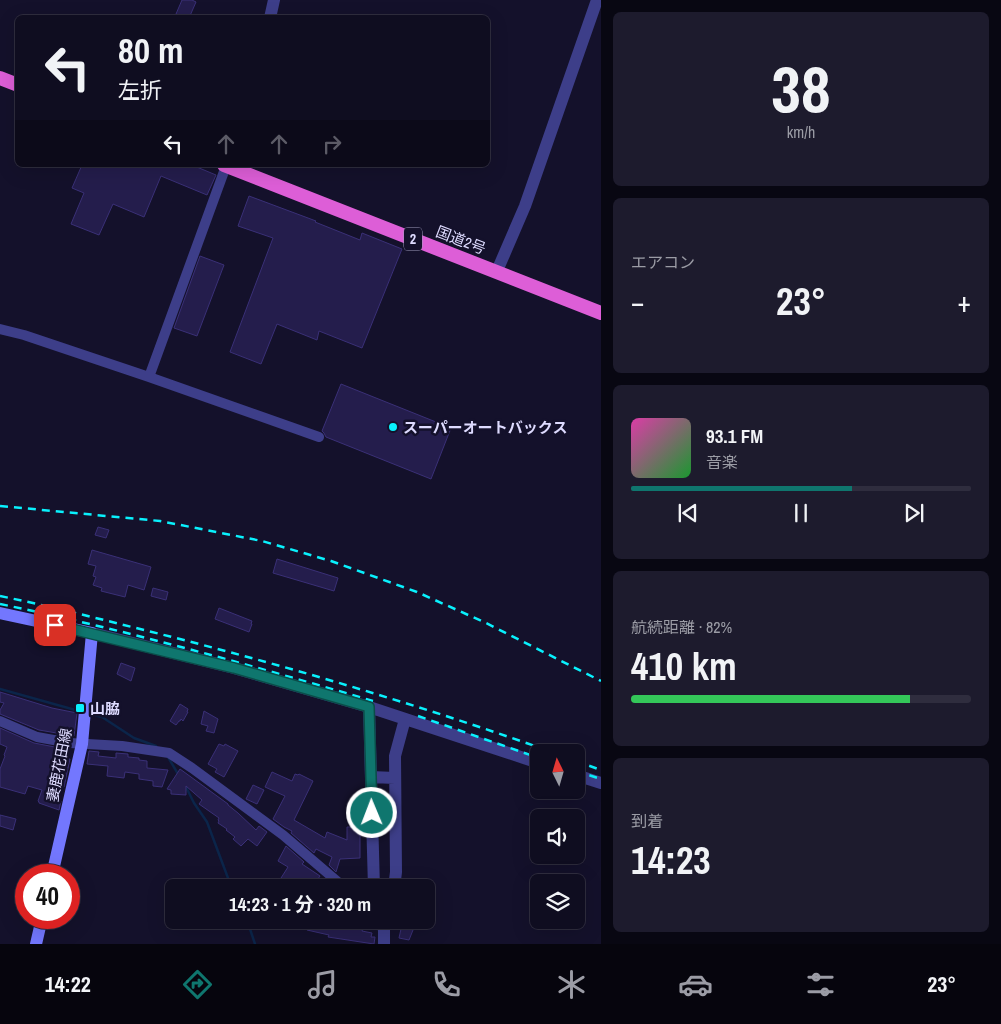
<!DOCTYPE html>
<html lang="ja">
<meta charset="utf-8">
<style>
body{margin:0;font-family:"Archivo Narrow","Noto Sans JP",sans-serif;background:#1d1b2d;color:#f1f3f6;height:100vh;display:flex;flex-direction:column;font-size:19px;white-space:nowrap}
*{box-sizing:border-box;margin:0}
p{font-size:16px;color:#9b9ca5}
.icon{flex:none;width:28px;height:28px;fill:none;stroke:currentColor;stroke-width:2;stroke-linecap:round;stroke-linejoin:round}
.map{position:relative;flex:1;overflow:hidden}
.sheet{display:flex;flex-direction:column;gap:12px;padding:12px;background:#080712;width:400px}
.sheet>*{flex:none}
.hud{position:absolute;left:15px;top:15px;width:475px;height:152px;border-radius:8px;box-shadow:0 5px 20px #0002,0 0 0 1px #2f2d3e;background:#0f0d20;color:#f1f3f6;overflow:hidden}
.needle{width:32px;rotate:355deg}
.fabs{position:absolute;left:530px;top:744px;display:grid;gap:10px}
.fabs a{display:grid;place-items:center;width:55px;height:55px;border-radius:8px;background:#0f0d20;box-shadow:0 5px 20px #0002,0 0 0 1px #2f2d3e;font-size:25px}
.speed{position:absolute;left:15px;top:864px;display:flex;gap:10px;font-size:25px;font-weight:700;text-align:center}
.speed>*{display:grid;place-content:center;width:65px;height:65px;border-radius:50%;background:#0f0d20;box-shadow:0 5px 20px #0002,0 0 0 1px #2f2d3e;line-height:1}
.speed .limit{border:8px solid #d22;background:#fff;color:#111}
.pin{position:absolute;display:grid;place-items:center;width:42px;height:42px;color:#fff;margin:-21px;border-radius:10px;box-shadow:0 2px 8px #0006}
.me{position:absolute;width:55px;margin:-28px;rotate:359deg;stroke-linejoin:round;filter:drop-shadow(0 0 4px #0008)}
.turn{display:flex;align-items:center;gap:18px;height:105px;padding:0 20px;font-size:22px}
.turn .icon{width:65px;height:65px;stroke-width:2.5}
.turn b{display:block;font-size:35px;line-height:42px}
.lanes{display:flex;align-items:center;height:48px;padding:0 20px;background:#0003;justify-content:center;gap:25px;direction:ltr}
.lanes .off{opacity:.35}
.big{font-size:38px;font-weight:700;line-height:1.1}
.sheet .card{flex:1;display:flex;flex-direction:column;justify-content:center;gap:8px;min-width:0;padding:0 18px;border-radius:8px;background:#1d1b2d}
.sheet .dial{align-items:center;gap:0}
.dial b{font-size:65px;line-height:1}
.song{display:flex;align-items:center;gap:15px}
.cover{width:60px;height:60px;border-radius:8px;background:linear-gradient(135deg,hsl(320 70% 55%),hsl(130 70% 35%))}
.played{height:5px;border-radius:2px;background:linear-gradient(90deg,#0f766e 65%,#2f2d3e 65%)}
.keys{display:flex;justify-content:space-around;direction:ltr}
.heat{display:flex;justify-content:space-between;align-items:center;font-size:28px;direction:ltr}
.charge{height:8px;border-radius:4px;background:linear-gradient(90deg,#34c759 82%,#2f2d3e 0)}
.trip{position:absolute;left:165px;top:879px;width:270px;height:50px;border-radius:8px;background:#0f0d20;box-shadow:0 5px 20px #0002,0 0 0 1px #2f2d3e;font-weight:700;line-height:50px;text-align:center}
.menu{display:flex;height:80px;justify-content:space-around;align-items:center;background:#06050d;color:#9b9ca5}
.menu .icon{width:35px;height:35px}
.menu .selected{color:#0f766e}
.menu b{font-size:22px;color:#f1f3f6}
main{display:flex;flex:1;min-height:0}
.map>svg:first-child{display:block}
</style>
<main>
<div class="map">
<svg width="601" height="944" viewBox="0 0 601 944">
<rect width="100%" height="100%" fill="#14112b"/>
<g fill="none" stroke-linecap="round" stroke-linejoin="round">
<!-- stream -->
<path stroke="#0b254a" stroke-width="2.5" d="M0,689L79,711
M90,714L102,717L134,738L156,746
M168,757L178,774
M185,785L194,803L207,822L228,878L237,888
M249,920L250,929L255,944"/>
</g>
<!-- building -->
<path fill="#241d4c" stroke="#3a3077" d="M182,0H192L196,2L189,18H185L176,14Z
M82,165H192L216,175L207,195L161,176L144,217L113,204L99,235L71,224L84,193L72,188Z
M249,196L316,221L315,222L360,240L362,233L402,249L362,348L319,331L317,340L277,324L261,364L230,352L273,238L238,226Z
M200,256L224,265L197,336L174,328Z
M341,384L451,428L431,479L326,437L324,433L322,431Z
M98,527L109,530L106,538L95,535Z
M92,550L151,567L144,590L128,585L125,597L101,591L102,588L93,585L96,577L93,576L96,566L88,564Z
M277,559L338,578L334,591L273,573Z
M153,588L168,592L166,600L151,596Z
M219,608L252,621L251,624H252L249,632L215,619Z
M121,663L135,668L131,681L117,674Z
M0,692L52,708L77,713L74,736L39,730L0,714V710L4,703L0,702Z
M180,704L188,709L187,712H188L183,721L181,719L180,721H179L176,725L170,721Z
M204,711L218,719L214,733L206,731L208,726L201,724Z
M0,728L34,743L60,748L58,757L70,759L64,787L55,784L52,798L61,801L59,810L39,803V802L38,801L42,790L28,786L25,794L0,787V769L5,756L4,755L7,747L0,744Z
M219,744L224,746L225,744L238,751L224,777L215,772L217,769L208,764Z
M89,751L99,752L98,756L116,758V753L128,754V757L139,758V760L147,761V768L168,770L162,787L153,786V781L139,779V774L125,772L124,778L107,776L108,766L87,764Z
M180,769L228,804V805L238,813L256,830L259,826L267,832L257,846L248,839L241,846L233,839L235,837L226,830L227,829L218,823L219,821L218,820L219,818L199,804L202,800L186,786V795L171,794V790L167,789Z
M272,772L292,781L295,774L298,775L299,774L313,781L294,820L325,838L327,832L347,840V827H360V858L340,859L336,872L329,865L332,857L316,849L314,853L291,833L292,831L284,827L273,819L285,796L265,787Z
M253,785L264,790L257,804L246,799Z
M0,815L16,819L13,830L0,826Z
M286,846L304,862L302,864L320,876L312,888H309L300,880L296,887L281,878L288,867L278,861Z
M302,920H366L362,931L372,933L371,937H375L374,944L328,937L329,935L307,930L308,929L301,927Z
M403,920H417L409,940L399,938Z"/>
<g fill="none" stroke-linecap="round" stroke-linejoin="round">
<!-- minor -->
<path stroke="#3d3e89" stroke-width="10" d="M226,166L149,377L319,437
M0,329L24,335L149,377
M0,721L37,737L70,743L122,746L169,753L192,768L283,835L345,888"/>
<!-- tertiary -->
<path stroke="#3d3e89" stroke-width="12" d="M270,18L274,0
M497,271L525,206L597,0
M92,633L234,668L369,707L539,763
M369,707L374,888
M576,775L601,783
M371,777L395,778
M394,888L396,872L395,756L405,719
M381,920L384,930V944"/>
<!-- secondary -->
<path stroke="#7377fe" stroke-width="12" d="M0,613L92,633L82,744L52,875
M36,944L42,918"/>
<!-- trunk -->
<path stroke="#dd5ed7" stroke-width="14" d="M0,78L18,85
M224,165L601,313"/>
<!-- rail -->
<path stroke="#09f1fd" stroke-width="2.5" stroke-dasharray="8 6" stroke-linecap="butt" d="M0,506L160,521L262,541L331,561L417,592L486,623L601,681
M0,596C44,605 88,616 132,627C274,662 414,703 552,752
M0,604C126,630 250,665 373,701
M418,716L539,758
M576,761L601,770
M576,771L601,779"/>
</g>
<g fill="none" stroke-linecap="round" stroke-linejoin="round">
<!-- route casing -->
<g stroke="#0a4d48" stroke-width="12">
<path id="route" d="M55,625L234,668L369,707L372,813"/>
</g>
<!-- route -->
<use href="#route" stroke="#0f766e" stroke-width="9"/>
</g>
<!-- markers -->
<g fill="#09f1fd" stroke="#14112b" stroke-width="2">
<circle cx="393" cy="427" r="5"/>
<rect x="75" y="703" width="10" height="10" rx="2.5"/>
</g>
<g text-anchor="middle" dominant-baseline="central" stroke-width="5" stroke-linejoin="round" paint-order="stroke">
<!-- shield labels -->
<rect fill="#14112b" stroke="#a19ebf" stroke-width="1" x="404" y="227.5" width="18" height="23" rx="4"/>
<g font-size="14" font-weight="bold" fill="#dedbff">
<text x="413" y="239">2</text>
</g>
<!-- street labels -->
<g font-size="15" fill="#dedbff" stroke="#14112b">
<text transform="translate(461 240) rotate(21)">国道2号</text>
<text transform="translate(59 765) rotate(-79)">妻鹿花田線</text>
</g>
<!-- poi labels -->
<g font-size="15" font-weight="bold" fill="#dedbff" stroke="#14112b" text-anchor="start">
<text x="403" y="427">スーパーオートバックス</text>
<text x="90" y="708">山脇</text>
</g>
</g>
</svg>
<div class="fabs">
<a><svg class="needle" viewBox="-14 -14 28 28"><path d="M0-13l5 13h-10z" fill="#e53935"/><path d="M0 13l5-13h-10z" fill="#9b9ca5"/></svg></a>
<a><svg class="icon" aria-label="sound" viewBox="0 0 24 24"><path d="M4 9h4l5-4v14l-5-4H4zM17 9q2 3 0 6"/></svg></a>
<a><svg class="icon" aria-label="layers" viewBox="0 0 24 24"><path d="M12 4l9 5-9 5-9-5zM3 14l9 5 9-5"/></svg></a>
</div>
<div class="speed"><div class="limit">40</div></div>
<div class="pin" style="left:55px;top:625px;background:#d93025"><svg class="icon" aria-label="arrive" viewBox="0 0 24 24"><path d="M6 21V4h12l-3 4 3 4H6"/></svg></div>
<svg class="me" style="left:372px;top:813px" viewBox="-20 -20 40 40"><circle r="17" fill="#0f766e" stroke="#fff" stroke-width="3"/><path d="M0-11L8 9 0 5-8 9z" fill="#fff"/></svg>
<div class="trip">14:23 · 1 分 · 320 m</div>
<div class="hud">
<div class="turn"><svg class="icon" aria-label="left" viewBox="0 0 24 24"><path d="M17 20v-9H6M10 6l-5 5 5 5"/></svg><div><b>80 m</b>左折</div></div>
<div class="lanes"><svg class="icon" aria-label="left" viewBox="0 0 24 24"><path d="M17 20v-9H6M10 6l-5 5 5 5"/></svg><svg class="icon off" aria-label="ahead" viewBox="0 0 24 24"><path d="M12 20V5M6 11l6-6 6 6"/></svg><svg class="icon off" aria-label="ahead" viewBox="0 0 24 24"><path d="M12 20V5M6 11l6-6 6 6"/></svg><svg class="icon off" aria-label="right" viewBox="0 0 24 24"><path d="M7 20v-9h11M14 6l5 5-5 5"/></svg></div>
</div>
</div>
<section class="sheet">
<div class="card dial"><b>38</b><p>km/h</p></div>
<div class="card"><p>エアコン</p>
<div class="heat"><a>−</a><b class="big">23°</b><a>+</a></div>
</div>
<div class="card">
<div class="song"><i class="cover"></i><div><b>93.1 FM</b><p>音楽</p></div></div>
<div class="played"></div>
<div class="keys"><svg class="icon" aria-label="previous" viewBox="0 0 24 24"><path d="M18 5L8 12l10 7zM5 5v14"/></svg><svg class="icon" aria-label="pause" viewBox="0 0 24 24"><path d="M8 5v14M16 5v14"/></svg><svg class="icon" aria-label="next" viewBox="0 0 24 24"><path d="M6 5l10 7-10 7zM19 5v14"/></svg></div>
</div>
<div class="card"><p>航続距離 · 82%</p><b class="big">410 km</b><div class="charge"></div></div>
<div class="card"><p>到着</p><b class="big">14:23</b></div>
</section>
</main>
<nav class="menu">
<b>14:22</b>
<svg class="icon selected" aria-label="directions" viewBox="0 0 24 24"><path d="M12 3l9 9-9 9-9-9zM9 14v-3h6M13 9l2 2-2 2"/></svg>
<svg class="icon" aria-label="music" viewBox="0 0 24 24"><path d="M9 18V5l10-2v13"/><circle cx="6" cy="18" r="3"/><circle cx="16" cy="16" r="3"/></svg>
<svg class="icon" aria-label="phone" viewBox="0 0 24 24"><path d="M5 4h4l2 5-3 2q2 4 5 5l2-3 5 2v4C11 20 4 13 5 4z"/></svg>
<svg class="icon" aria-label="climate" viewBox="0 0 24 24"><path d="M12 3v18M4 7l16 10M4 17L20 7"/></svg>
<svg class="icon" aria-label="car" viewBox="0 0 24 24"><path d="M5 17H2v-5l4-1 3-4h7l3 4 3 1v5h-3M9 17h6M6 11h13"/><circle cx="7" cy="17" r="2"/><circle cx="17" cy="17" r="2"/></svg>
<svg class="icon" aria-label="filters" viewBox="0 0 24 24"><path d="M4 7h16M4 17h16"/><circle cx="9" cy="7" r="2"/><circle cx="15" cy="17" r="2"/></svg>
<b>23°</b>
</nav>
